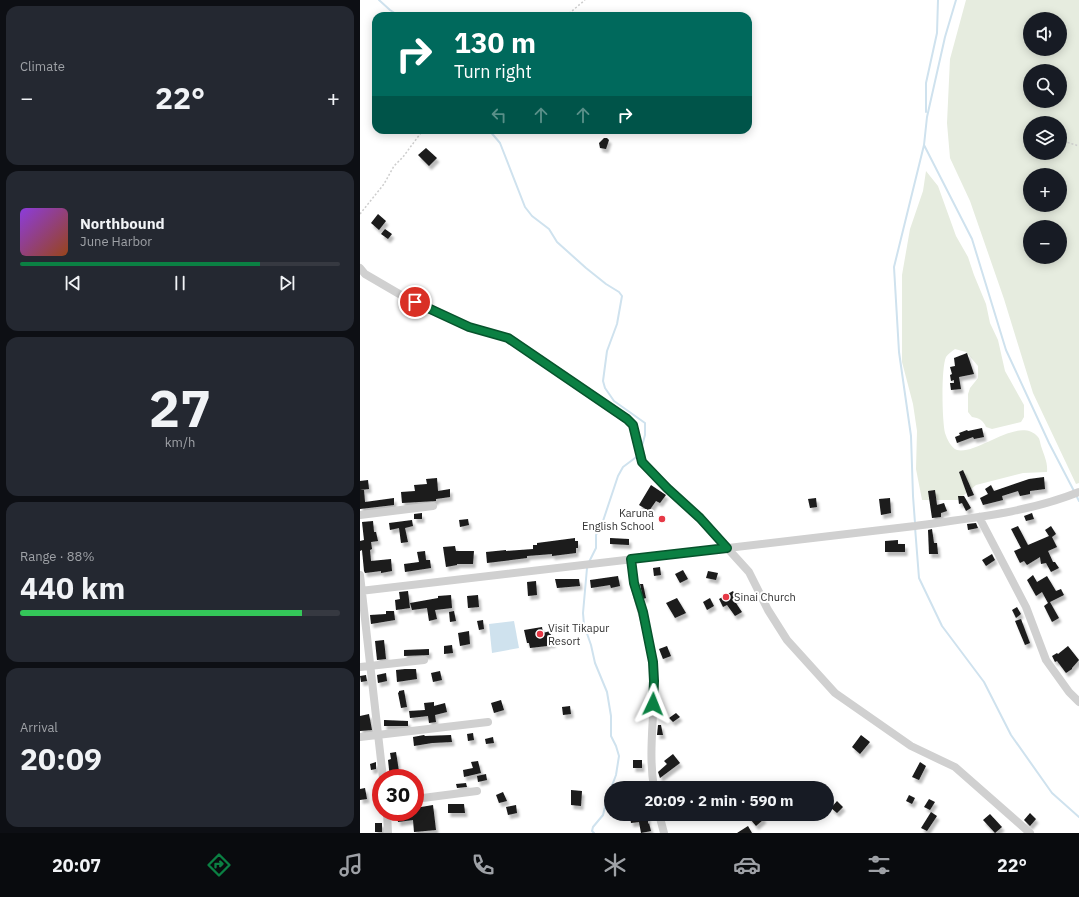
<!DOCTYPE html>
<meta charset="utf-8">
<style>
body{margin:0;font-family:"IBM Plex Sans",sans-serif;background:#242831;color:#f1f3f6;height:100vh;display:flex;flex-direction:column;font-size:15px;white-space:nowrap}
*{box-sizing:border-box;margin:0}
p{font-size:13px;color:#9ea1a6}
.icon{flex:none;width:22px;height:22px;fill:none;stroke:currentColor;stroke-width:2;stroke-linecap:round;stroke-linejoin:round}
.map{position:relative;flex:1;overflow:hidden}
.sheet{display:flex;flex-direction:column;gap:6px;padding:6px;background:#0d0f14;width:360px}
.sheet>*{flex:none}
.hud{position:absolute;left:12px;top:12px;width:380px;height:122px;border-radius:12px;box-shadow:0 2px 10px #0003;background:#00695c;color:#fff;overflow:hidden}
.fabs{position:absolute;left:663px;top:12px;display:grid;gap:8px}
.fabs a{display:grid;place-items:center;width:44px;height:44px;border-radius:50%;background:#171b24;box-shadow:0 2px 10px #0003;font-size:20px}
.speed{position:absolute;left:12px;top:769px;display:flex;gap:8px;font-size:20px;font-weight:700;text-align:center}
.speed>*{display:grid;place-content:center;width:52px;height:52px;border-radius:50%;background:#171b24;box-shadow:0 2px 10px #0003;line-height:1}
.speed .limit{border:6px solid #d22;background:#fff;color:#111}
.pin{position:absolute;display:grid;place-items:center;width:34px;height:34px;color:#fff;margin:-17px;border:2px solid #fff;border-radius:50%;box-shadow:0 1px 4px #0007}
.me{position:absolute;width:44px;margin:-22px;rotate:2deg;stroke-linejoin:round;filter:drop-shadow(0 0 3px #0008)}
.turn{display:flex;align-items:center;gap:14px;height:84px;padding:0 16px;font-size:18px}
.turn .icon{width:52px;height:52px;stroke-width:2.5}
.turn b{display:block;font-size:28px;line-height:34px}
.lanes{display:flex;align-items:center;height:38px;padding:0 16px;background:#0003;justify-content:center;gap:20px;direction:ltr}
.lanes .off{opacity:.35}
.big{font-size:30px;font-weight:800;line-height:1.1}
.sheet .tile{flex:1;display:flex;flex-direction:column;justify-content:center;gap:6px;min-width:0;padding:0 14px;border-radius:12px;background:#242831}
.sheet .dial{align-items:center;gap:0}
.dial b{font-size:52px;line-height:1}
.song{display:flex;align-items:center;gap:12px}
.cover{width:48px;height:48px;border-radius:6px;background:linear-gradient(135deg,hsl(270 70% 55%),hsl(20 70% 35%))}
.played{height:4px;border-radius:2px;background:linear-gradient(90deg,#0b8043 75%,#363941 75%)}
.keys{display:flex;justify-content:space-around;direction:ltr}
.heat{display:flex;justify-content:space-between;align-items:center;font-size:22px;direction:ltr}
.charge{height:6px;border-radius:3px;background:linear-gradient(90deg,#34c759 88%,#363941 0)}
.trip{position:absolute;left:244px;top:781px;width:230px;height:40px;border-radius:20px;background:#171b24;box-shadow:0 2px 10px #0003;font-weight:800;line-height:40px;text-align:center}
.dock{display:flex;height:64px;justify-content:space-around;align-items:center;background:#090b0e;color:#9ea1a6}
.dock .icon{width:28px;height:28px}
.dock .current{color:#0b8043}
.dock b{font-size:18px;color:#f1f3f6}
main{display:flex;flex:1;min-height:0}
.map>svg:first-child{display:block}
</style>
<main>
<section class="sheet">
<div class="tile"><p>Climate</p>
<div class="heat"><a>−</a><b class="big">22°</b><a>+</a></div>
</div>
<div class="tile">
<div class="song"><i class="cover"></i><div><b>Northbound</b><p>June Harbor</p></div></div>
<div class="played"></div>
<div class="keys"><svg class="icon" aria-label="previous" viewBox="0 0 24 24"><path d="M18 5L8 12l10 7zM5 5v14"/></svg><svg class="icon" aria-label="pause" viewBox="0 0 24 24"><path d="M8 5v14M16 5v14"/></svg><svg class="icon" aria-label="next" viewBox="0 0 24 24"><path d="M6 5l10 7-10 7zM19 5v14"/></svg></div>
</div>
<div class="tile dial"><b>27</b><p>km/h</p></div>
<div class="tile"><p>Range · 88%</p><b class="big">440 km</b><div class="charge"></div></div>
<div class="tile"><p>Arrival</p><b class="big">20:09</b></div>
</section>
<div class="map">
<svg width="719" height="833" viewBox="0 0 719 833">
<defs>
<filter id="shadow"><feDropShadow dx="2.5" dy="4" stdDeviation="1" flood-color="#0004"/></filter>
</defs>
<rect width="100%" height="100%" fill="#fff"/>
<!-- green -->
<path fill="#e6ecdf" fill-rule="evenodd" d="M606,0H719V483L716,484L673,393L644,299L610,201L590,158L587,123L590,59ZM670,19H700V49H670ZM670,71H700V101H670ZM670,123H700V153H670ZM670,175H700V205H670ZM670,227H700V257H670Z
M566,171L578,186L596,236L608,257L614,275L626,304L630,323L638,340L645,371L664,405V417L661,422L632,429L626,427C623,420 619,418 612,417L608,412V394L610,388L618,378V366L606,352L595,349C592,351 588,354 586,357C581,368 582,420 585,433C587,439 591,448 597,450C618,455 659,415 678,437C680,439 680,443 681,446C684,455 688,463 687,472L663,473L616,485L598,500H562L556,469L557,431L553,404L542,362V275L550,229L563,191Z"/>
<!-- water -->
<path fill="#cfe2ee" d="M154,621L159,648L132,653L129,624Z"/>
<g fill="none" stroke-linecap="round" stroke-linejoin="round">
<!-- stream -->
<path stroke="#cfe2ee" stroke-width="2" d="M19,0L30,10L39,16
M596,0L585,37L567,117L564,145L612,239L646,350L689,443L714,491
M566,112V83L577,33L578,0
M129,130L140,143L165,207L172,216L189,229L197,242L226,268L246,284L259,292L262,296L257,324L247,351L243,381L245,388L254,401L285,423V435L282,446
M716,495L719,501
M555,523L553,496L551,436L539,352L534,267L564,145
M555,527L559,578L582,626L624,682L651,735L692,793L719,817
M229,562L236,548V535L242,524L258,476L263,467L279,455
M227,568L223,613L224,625L231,645L235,663L247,692L251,716V736L256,746L259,756L256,775L247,799L243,815L233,827L232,831L234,833"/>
</g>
<!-- building -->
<path fill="#1a1a1a" filter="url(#shadow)" d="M244,138H247L249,140L246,149L240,148L239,143Z
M66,148L77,158L69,166L58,155Z
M18,214L26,221L19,230L11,223Z
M25,229L32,234L28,239L21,234Z
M607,353L614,374L599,377L601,389L591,390L590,383H594V380L591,381L590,375L592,374L590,367L595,366L594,358Z
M622,428L624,437L614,439L613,437L597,443L595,437L600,435L599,433L607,430L608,431Z
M603,470L614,495L608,497L599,472Z
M684,477L685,489L670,491V494L660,496L658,491L642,496L643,500L623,505L620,498L628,494L625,489L631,485L634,491L669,479Z
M77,478L78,491L90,489V497L76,499V501L42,503L41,492L55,491L54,485L67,484L66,479Z
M8,480L9,489L0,490V481Z
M291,485L306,495L300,503L296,501L289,511L279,505Z
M0,490H4L5,502L34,498V505L0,509Z
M575,490L577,505L584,503L587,511L581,513V517L572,518L568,491Z
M598,496H604L611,508L606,511L602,503L599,504Z
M456,498L457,507L450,508L448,499Z
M530,498L531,513L521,515L519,499Z
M62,513V519H54V514Z
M672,513L674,519L666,521L664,516Z
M108,519L109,525L100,527L99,520Z
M52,520L53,526L45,528L48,542L41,543L39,528L30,530L29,523Z
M13,521L14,532H16L18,541L11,542L12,549L10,550L11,561L31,559L32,571L21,573V571L5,573L4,571L2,550L0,551V541L4,540L2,522Z
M616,523L618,528L608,530L607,524Z
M658,526L668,545L689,536L685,530L691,526L696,534L692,537L697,547L688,551L693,562H695L699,568L691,572L686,563L681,564L680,557L667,565L664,561L660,563L654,551L661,548L651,529Z
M572,529L574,543H577L578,554H569L568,530Z
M215,538V541H218V548H216V553L192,556V554L167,556V558L127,563L126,552L146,550V551L173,549V545H177V543Z
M250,538L269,539V545L250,544Z
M538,540V544H545V552H525V541Z
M95,546L96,551H114L113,564H97V565L86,567L83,547Z
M65,551L66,560H70L71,568L45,572L44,564L59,562L57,552Z
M632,554L635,560L626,566L622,560Z
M300,567L301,575L294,576L293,568Z
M323,570L328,579L320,583L315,574Z
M348,571L358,573L356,580L346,578Z
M673,575L677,582L687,576L696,591L701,589L704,595L690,602L699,618L692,622L684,606L688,603L682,592L676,596L667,580Z
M258,576L260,586L251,588L250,585L231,588L230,580Z
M195,579H219L220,586L197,588Z
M176,581L177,595L168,596L167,582Z
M280,584H283L286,598L283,599Z
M48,591L50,608L36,610L35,600L40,599L39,592Z
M373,591L377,598L374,600L382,612L375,616L367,605L363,607L359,599Z
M91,595L92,608L75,610L77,619L69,621L67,608L52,610L50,603L78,598V596Z
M118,595L119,607L108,608L107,596Z
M317,598L326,613L315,618L306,603Z
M350,598L354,606L347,610L343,602Z
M657,607L661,614L656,618L652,610Z
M26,611H34L35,620L11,624L10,615L26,614Z
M94,611L96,621L90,622L89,612Z
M661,619L670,643L665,645L655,621Z
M123,620L124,629L119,630L117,621Z
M182,627L183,633L190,631L193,644H187V646L170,648L169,643H167L164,630Z
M109,631L110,644L100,646L98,633Z
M24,640L26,659L17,660L15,641Z
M92,645L93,653L84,654V646Z
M307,646L311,656L303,659L299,649Z
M708,646L719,660L712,668V669L706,673L697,661L695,662L692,656L697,653L698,654Z
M69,649V655L44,656V650Z
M45,669H56L57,679L37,682L36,670Z
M80,671L82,680L73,682L71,673Z
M26,673L27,681L18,683L17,675Z
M6,675L7,681L1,682L0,676Z
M44,690L47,707L41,708L38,693L39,692V691Z
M141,700L144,710L134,713L131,703Z
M74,702V706L85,703L87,712L75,715L76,722L69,723L68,716L50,718L49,711L65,710L64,703Z
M210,706L211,714L203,715L202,707Z
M316,713L320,717L313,722L309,718Z
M9,714L12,730L0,731V716Z
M24,720L48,721V726H24Z
M298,725H301L303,735H297Z
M113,733L114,740L108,741L107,734Z
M64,735L65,736L91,735L92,742L72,743L54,746L53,737Z
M501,735L510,742L500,754L492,747Z
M133,737L134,743L126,744L125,739Z
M36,752L40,778H30L28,760L31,759L30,753Z
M313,754L320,763L300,778L298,772L307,764L304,761Z
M273,760H282V768H273Z
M118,761L121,773L104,777L103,770L113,768L111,762Z
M16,762V769L11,770L10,764Z
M560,762L566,766L559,780L552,777Z
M126,774L127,780L118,782L117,776Z
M106,783L107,787L97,788L96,784Z
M5,788L7,799L0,800V789Z
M211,790L222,791L221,806L211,805Z
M143,792L147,801L139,803L136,795Z
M549,795L555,798L552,804L546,801Z
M569,799L575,802L570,810L564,807Z
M477,801L483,807L477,813L471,808Z
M88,804H104L105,813H88Z
M73,805L76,830L54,832L53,820L38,822L37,814L55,812V808Z
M156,805L157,813L148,815L146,807Z
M571,812L577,816L567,831L561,828Z
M670,813L676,819L670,826L664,820Z
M386,814H400L404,819L396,826Z
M630,814L642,827L635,833L623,820Z
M288,815V824L289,823L291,831L281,833L279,822L271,823L270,816Z
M15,823H22V832H15Z
M388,826L392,833H377Z"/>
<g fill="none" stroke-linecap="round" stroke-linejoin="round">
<!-- path -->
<path stroke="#cdcdcd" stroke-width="1.5" stroke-dasharray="2 2" stroke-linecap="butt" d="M206,16L225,0
M700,140L719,146
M0,214L24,184L34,166L43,157L63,130"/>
<!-- street -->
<path stroke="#d0d0d0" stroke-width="8" d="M0,268L5,274L41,295L109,327L149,338L267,419L273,425L282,462L307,488L340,518L389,572L408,610L427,640L475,693L551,746L595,767L670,833
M0,515L73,506
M619,517L666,607L686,660L709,692L719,702
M271,559C272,567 272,576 274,584C280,610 290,636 293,663C297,705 287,747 294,788
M0,575L23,778
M0,591L555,526C610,518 667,513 719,492
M0,667L64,660
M0,737L128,722
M55,799L117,791
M27,812L28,833
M299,814L304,833"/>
</g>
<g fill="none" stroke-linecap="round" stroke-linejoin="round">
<!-- route casing -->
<g stroke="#07532c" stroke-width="10">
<path id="route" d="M55,302L109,327L148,338L267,419L273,425L282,462L307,488L340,518L367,548L271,559L274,583L283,612L293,662L294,681L293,704"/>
</g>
<!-- route -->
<use href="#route" stroke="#0b8043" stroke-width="7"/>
</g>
<!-- markers -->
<g fill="#e63946" stroke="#fff" stroke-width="1.5">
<circle cx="302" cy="519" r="4"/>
<circle cx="366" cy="597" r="4"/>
<circle cx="180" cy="634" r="4"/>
</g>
<g text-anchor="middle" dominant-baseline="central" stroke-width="4" stroke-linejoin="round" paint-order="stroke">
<!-- poi labels -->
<g font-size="11" fill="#333" stroke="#fff" text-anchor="start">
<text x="294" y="513" text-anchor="end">Karuna<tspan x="294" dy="13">English School</tspan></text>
<text x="374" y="597">Sinai Church</text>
<text x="188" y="628">Visit Tikapur<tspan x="188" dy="13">Resort</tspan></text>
</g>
</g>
</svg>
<div class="fabs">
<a><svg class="icon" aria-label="sound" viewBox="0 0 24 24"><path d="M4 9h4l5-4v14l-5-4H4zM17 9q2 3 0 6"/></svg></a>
<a><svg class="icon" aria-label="search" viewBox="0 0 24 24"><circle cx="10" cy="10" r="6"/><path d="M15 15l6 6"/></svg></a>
<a><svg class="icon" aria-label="layers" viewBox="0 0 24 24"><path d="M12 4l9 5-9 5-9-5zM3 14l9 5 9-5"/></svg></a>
<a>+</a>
<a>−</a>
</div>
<div class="speed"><div class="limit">30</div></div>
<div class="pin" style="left:55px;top:302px;background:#d93025"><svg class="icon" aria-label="arrive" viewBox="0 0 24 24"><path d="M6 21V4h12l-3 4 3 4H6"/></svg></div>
<svg class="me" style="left:293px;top:704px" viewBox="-20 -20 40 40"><path d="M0-17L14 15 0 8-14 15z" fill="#0b8043" stroke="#fff" stroke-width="4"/></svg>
<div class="trip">20:09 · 2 min · 590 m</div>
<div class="hud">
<div class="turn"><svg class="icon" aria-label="right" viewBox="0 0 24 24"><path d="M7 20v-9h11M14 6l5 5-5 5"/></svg><div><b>130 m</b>Turn right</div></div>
<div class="lanes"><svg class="icon off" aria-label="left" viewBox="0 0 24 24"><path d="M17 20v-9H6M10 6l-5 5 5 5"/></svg><svg class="icon off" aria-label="ahead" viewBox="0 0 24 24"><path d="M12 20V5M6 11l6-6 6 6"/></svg><svg class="icon off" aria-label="ahead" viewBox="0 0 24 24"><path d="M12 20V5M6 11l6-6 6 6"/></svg><svg class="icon" aria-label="right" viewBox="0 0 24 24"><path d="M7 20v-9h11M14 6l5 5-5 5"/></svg></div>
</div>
</div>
</main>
<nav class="dock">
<b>20:07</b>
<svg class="icon current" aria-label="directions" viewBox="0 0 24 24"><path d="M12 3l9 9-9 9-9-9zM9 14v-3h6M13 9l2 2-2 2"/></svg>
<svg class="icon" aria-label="music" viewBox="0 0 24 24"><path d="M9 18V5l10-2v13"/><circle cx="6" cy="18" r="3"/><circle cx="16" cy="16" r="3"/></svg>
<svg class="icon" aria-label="phone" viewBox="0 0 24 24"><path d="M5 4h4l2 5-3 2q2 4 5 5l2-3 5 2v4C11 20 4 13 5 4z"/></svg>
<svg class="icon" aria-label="climate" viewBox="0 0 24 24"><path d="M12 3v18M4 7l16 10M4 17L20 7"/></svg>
<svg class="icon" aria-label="car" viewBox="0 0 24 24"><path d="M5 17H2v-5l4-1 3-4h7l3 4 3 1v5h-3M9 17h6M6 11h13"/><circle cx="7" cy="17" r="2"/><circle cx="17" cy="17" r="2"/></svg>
<svg class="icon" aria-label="filters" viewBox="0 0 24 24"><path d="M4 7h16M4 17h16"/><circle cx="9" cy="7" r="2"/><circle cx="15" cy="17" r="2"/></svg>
<b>22°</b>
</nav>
